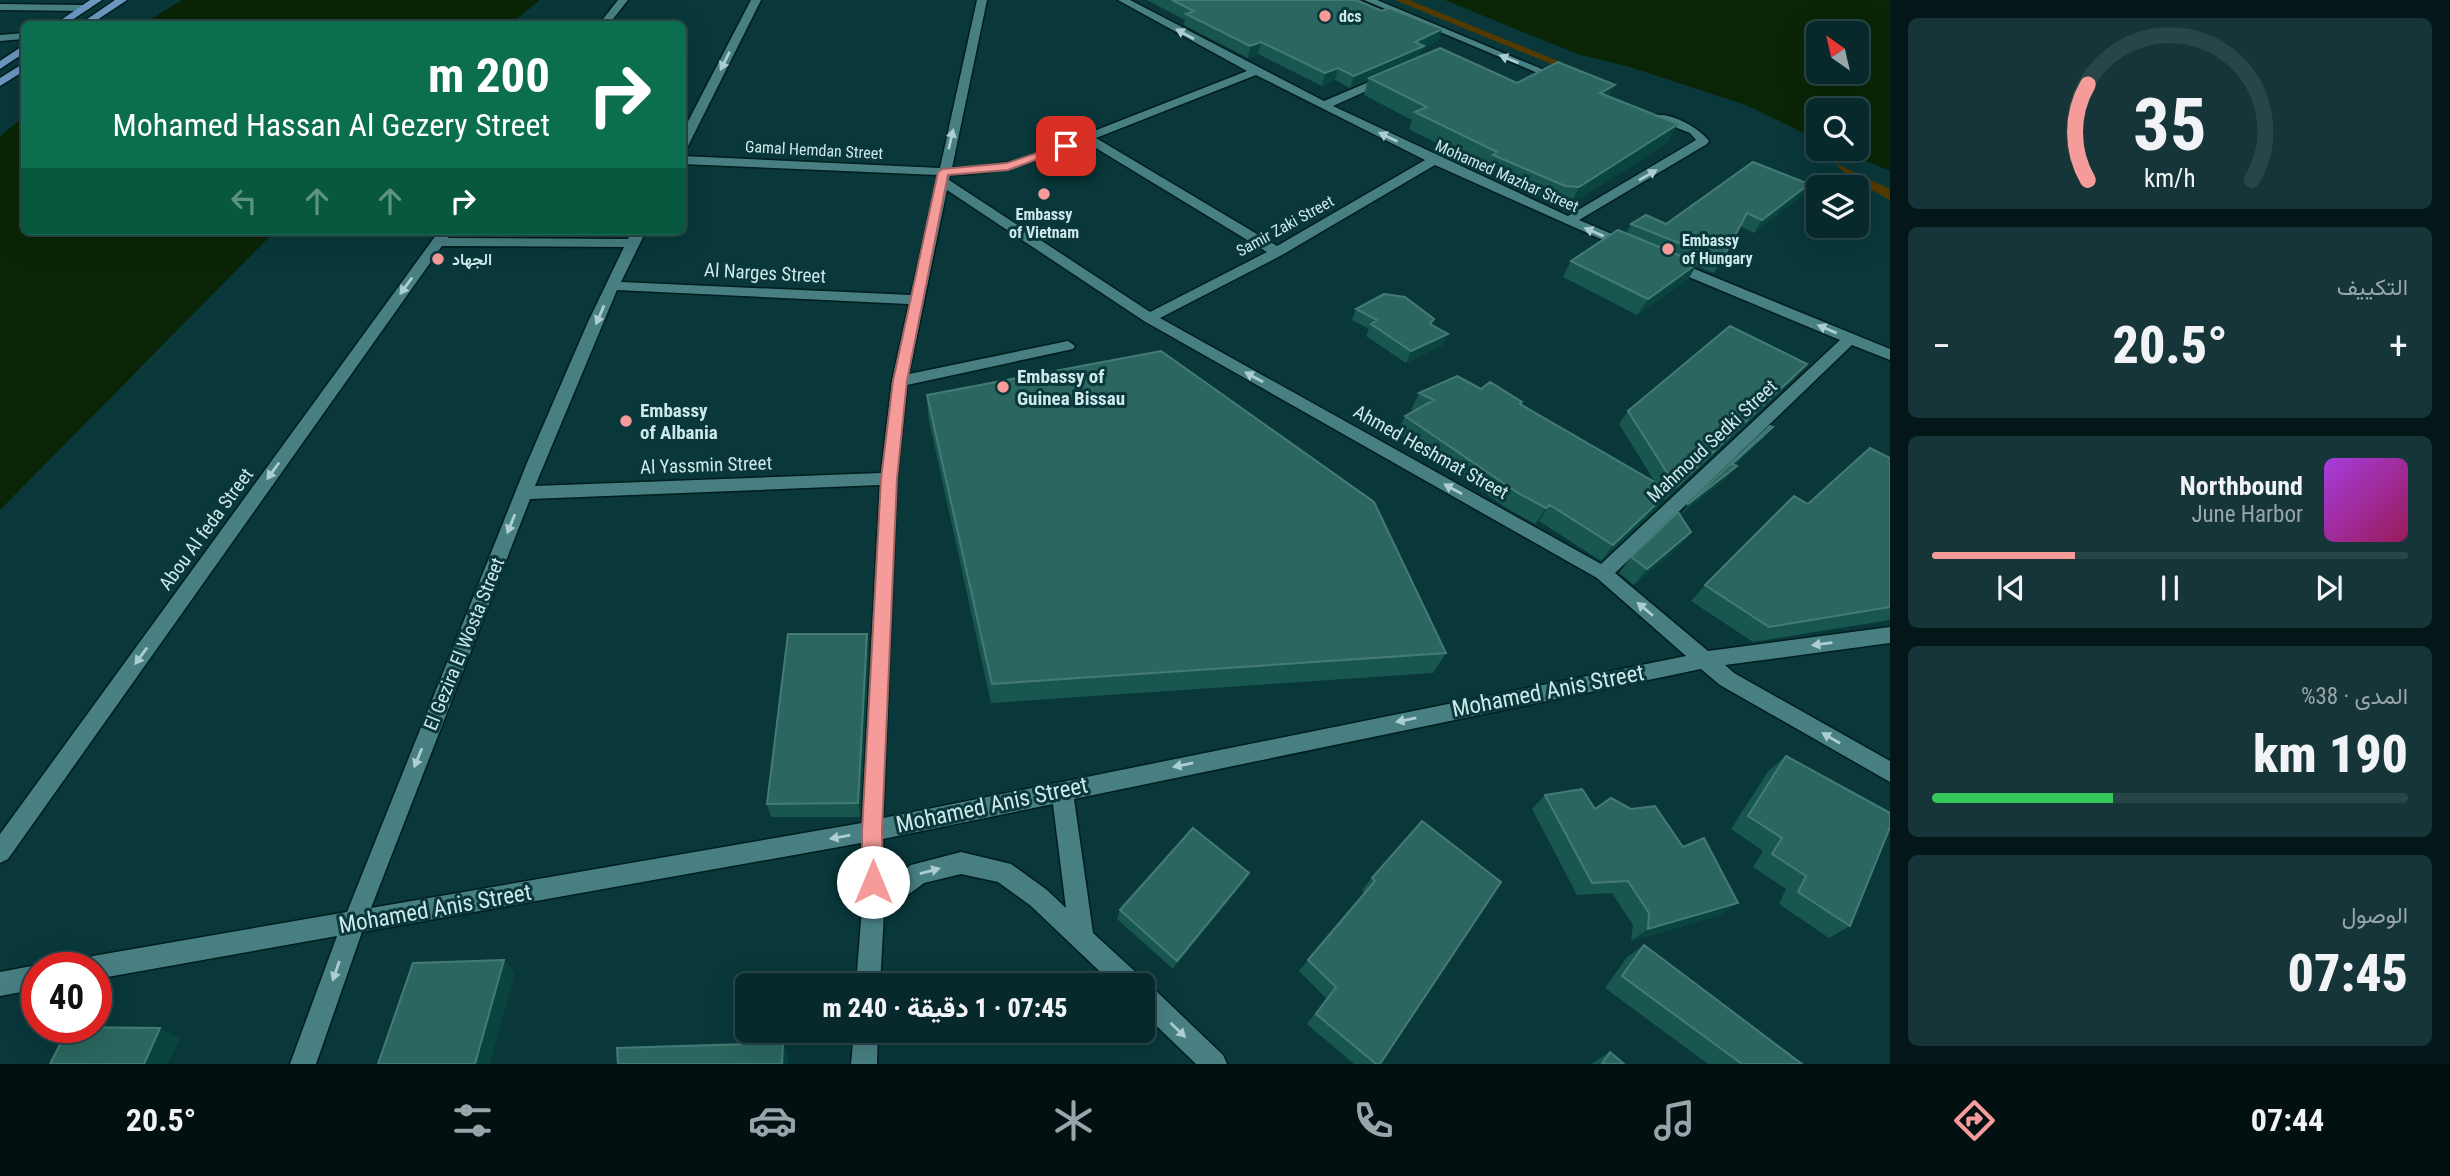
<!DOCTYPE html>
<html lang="ar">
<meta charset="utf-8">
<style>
body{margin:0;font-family:"Roboto Condensed",Vazirmatn,sans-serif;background:#153538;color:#f1f3f6;direction:rtl;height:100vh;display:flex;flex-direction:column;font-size:26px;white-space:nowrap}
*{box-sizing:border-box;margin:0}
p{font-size:23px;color:#98a6a9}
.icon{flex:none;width:38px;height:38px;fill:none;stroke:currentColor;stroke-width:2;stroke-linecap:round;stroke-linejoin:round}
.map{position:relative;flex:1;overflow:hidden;direction:ltr}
.drawer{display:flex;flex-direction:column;gap:18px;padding:18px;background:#041718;width:560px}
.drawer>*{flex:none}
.banner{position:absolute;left:21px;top:21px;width:665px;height:214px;border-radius:10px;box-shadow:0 7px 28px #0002,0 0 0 2px #284548;direction:rtl;background:#0b6e4f;color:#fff;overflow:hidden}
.needle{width:46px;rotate:326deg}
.controls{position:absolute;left:1806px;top:21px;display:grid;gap:14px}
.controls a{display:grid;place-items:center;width:63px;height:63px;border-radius:10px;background:#07292c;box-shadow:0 7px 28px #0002,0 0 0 2px #284548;font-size:35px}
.speed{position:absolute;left:21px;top:952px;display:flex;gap:14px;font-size:35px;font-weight:700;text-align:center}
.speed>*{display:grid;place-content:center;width:91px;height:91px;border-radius:50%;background:#07292c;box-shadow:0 7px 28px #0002,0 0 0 2px #284548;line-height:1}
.speed .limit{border:10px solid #d22;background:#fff;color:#111}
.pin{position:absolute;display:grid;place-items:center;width:60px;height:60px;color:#fff;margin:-30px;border-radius:14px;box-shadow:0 4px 10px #0006}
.me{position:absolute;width:77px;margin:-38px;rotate:0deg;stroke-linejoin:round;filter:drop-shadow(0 0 5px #0008)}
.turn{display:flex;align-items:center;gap:24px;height:147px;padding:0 21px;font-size:32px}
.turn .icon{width:91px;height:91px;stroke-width:2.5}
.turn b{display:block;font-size:49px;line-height:60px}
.lanes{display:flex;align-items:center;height:66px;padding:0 21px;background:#0003;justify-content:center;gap:35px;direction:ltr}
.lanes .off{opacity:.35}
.big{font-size:52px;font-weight:800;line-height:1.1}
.drawer .tile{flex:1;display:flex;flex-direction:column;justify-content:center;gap:10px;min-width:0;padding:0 24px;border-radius:10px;background:#153538}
.drawer .dial{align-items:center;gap:0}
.dial svg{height:182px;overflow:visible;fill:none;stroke:#284548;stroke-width:7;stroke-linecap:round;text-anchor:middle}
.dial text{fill:#f1f3f6;stroke:none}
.song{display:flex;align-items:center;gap:21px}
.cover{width:84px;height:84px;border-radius:10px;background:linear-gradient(135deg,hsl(280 70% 55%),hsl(330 70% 35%))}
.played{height:7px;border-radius:4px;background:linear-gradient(90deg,#f59b9a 30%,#284548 30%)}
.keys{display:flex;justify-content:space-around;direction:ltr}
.heat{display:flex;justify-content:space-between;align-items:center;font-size:38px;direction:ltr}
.charge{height:10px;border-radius:5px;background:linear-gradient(90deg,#34c759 38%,#284548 0)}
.trip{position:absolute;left:735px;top:973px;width:420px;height:70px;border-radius:10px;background:#07292c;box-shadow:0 7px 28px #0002,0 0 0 2px #284548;font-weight:800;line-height:70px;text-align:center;direction:rtl}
.dock{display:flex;height:112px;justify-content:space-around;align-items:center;background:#031012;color:#98a6a9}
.dock .icon{width:49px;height:49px}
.dock .selected{color:#f59b9a}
.dock b{font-size:32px;color:#f1f3f6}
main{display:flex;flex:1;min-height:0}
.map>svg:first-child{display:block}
</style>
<main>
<section class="drawer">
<div class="tile dial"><svg viewBox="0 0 100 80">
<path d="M14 69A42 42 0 1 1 86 69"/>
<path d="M14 69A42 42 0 0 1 14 27" stroke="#f59b9a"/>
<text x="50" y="56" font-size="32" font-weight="700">35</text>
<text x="50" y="72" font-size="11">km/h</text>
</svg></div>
<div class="tile"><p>التكييف</p>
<div class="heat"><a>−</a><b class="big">20.5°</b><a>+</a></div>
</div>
<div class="tile">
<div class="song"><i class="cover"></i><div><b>Northbound</b><p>June Harbor</p></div></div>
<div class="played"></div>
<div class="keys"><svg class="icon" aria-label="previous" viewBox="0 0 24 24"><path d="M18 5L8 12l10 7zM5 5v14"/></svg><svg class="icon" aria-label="pause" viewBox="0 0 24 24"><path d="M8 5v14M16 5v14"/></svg><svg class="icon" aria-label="next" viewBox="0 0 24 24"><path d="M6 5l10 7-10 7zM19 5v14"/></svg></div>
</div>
<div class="tile"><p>المدى · 38%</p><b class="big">190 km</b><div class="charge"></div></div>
<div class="tile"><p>الوصول</p><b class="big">07:45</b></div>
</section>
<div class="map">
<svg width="1890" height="1064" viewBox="0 0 1890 1064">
<rect width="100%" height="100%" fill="#09373a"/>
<!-- green -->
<path fill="#533a00" d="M1395,0H1409L1612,83L1605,86Z
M1835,163L1890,189V200L1850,178Z"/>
<!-- water -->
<path fill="#0a2506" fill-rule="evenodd" d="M182,0H540L511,24H143Z
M1445,0H1890V171L1838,149H1857V110H1818V140L1746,105L1630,67L1577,54ZM1818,33H1857V72H1818Z
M24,117V231H275L0,510V136Z"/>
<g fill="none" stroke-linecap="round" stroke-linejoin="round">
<!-- minor casing -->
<g stroke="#001d1f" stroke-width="3">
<path id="minor" d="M618,0H628L609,24H599Z
M751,0H761L688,146L682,149V133Z
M977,0H987L952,168L977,167L1020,160L1247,71L1118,0H1130L1324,101L1383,76H1391V80L1333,106L1568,216L1696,140L1690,133L1654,119V115C1672,113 1698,127 1709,141L1707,144L1579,220L1633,243V249H1623L1435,165L1282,255L1160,318L1601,564L1840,340L1665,267V261H1675L1890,349V360L1852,345L1615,573L1708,651L1890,627V643L1725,665L1734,673L1890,761V782L1720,685L1701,669L1074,799L1093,933L1140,976L1143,984L1152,987L1223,1055L1227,1064H1196L1143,1013V985H1114L1031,906L998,882L961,874L924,883L884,913L880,985H856L862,907L861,843L362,932L316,1064H290L337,936L96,979V968H81L85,960L93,956L347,912L527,463L588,322L624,247L442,246L8,859L0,863V834L439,231H453L448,238L628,239L632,231H646L621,282L911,295L938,175L682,164V156L940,168ZM1256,75L1425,160L1277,246L1096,138ZM1086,142L1267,252L1150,312L949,180L950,175C1003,174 1038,161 1086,142ZM947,190L1144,321L1597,578L1686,656L883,818L897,479L907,385L1073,349L1075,346L1068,341L909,374ZM617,290L909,304L892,381L881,473L535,486ZM880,485L862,823L371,908L530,499ZM1053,804L1066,908L1047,890L1011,864L961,852L911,865L884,885L883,839Z
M1364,0H1377L1568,80L1559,82Z
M0,4L85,5L90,8L85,11L0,10Z
M24,33V39L0,41V35Z
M37,965L44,968H37V989L0,996V972Z
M854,1031H878L877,1064H851Z"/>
</g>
<!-- major casing -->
<g stroke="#001d1f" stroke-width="3">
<path id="major" d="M90,0H102L66,24H55Z
M115,0H127L91,24H80Z
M24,45V53L0,69V61Z
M24,63V71L0,86V78Z"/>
</g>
<!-- minor -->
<use href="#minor" fill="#477f83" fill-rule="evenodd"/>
<!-- major -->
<use href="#major" fill="#6a98c1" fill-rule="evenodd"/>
</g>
<!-- wall -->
<path fill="#18574f" d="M1147,0H1356L1382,11L1442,29L1438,41L1423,48L1420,56L1517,83L1609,97L1668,142L1570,205L1556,204L1486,172L1487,169L1409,129L1412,120L1364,95L1368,80L1350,88L1335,80L1322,86L1258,54L1248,58L1184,25L1185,20Z
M1809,184L1800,197L1754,233L1740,226L1722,260L1714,273L1696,266L1688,279L1637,315L1563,277L1571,261L1626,233L1631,224H1666Z
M1356,309L1434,319L1431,325L1448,334L1443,345L1406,363L1366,336L1369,329L1352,320Z
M1796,377L1665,500L1664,498L1657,508L1601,561L1539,521L1535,524L1508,509L1397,433L1405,416L1414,411L1411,410L1419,393L1481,389L1521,404L1655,482L1619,424L1628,411Z
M927,395L1446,653L1433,673L991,703L928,416Z
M1773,427L1763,438L1734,465L1727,478L1680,515L1691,532L1677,549L1634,585L1619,573L1631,557L1679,515Z
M1890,458V620L1753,642L1691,601L1705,585L1808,504Z
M869,649L860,817H771L767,804Z
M1786,756L1850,926L1829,938L1779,904L1786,889L1753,867L1763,851L1731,829L1769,770Z
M1545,795L1595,809L1720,915L1631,941L1633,925L1612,893L1577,895L1532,809Z
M1422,821L1376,1064H1354L1307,1024L1326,998L1299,971L1365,893L1362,890L1372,878Z
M1244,882L1173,969L1117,919L1120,910Z
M1644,945L1802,1064H1708L1605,988L1627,957Z
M1610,1052L1624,1064H1592L1594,1062Z"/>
<!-- shaded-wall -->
<path fill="#0a443f" d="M1442,29L1438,41L1423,48L1420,58L1369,78L1368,80L1350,88L1354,76L1415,42Z
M1261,42L1258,54L1248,58L1250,46Z
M1338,68L1335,80L1322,86L1325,73Z
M1615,85L1606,102L1600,93Z
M1678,124L1668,142L1570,205L1579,187Z
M1809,184L1800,197L1754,233L1762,220Z
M1698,263L1688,279L1637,315L1648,299Z
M1448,334L1443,345L1406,363L1411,351Z
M1807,364L1796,377L1665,500L1676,487Z
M1773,427L1763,438L1723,475L1732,464Z
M1737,466L1727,478L1678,516L1687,505Z
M1670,491L1657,508L1601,561L1613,545Z
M1550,505L1539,521L1535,524L1546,508Z
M1691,532L1677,549L1634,585L1647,569Z
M867,634L869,649L860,817L858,803Z
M1249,873L1244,882L1173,969L1177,961Z
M1738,903L1720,915L1631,941L1648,929Z
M504,960L515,972L490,1064H475Z
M160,1028L180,1039L168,1064H144Z
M783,1043L788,1056V1064H782Z"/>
<!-- building -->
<path fill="#2b6760" stroke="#447b75" stroke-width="2" d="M1172,0H1356L1382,11L1389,8L1442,29L1415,42L1424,46L1354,76L1338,68L1325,73L1261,42L1250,46L1186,14L1194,11Z
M1440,48L1517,83L1558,62L1615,85L1600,93L1678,124L1579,187L1565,186L1493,155L1497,152L1415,112L1427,107L1369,78Z
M1753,162L1809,184L1762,220L1747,213L1722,260L1631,224L1646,215L1666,224Z
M1618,230L1698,263L1648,299L1571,261Z
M1384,294L1405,297L1434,319L1430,324L1448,334L1411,351L1371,324L1377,320L1356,309Z
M1730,326L1807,364L1676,487L1628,411Z
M1161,351L1374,502L1446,653L992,684L927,395Z
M1457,376L1481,389L1490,382L1522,402L1520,404L1670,491L1613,545L1550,505L1546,508L1518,493L1405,416L1434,400L1419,393Z
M1770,426L1773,427L1732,464L1737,466L1687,505Z
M1870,448L1890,458V607L1769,627L1705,585L1794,496L1808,504Z
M1678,512L1691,532L1647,569L1631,557Z
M788,634H867L858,803L767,804Z
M1786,756L1890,813V827L1850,926L1798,892L1806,876L1772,854L1782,838L1748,816Z
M1582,789L1595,809L1611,798L1631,809L1655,806L1683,847L1704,838L1738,903L1648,929L1649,913L1628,881L1592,883L1545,795Z
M1422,821L1501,882L1380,1064H1376L1316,1014L1336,987L1308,960L1375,881L1372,878Z
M1193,828L1249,873L1177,961L1120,910Z
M1644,945L1802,1064H1742L1622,976Z
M504,960L475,1064H378L413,963Z
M69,1027L160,1028L144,1064H50Z
M783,1043L782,1064H618L617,1048Z
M1610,1052L1624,1064H1602Z"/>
<!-- one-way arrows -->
<defs><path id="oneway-solid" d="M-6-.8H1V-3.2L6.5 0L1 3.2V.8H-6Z" transform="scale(1.75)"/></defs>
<g fill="#acced1">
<use href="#oneway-solid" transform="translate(1185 34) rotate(-151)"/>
<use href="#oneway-solid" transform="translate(1509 59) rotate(-158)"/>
<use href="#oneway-solid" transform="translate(725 61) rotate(117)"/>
<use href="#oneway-solid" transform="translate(1388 137) rotate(-154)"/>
<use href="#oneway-solid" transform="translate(951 139) rotate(-77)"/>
<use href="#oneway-solid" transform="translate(1648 175) rotate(-30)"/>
<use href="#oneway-solid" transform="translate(1594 232) rotate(-157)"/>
<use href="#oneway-solid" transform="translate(406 286) rotate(126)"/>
<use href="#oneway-solid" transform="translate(600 315) rotate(113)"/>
<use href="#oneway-solid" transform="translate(1827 329) rotate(-157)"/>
<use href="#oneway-solid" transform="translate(1254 377) rotate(-151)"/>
<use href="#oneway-solid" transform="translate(273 471) rotate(126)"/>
<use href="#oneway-solid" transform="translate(1453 489) rotate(-151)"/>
<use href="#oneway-solid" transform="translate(511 524) rotate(112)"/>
<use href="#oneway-solid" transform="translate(1645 609) rotate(-140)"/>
<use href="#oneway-solid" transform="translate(1822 644) rotate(173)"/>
<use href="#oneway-solid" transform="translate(141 656) rotate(126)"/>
<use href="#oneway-solid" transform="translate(1406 720) rotate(169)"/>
<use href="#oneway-solid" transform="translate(1831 738) rotate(-150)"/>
<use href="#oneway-solid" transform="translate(418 758) rotate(112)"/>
<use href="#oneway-solid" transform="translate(1183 765) rotate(169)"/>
<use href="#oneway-solid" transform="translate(840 837) rotate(170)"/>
<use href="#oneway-solid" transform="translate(930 871) rotate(-15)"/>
<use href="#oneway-solid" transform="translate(336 971) rotate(109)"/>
<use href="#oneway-solid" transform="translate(1178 1030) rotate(44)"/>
</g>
<!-- route -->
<path fill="#f59b9a" stroke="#9f6564" stroke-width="2" d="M1066,143L1071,146L1069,148L1008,170L948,175L907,381L897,479L882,831L883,882L880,889L873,892L865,889L862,882V831L881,479L893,381L938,172L943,169L1007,163Z"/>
<!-- markers -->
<g fill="#f59b9a" stroke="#09373a" stroke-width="2.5">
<circle cx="1325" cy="16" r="7"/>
<circle cx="1044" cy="194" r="7"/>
<circle cx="1668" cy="249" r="7"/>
<circle cx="438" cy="259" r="7"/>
<circle cx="1003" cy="387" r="7"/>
<circle cx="626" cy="421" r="7"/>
</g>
<g text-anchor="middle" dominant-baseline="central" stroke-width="6" stroke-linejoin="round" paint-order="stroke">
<!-- far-poi labels -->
<g font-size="16" font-weight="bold" fill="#cde9eb" stroke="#09373a" text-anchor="start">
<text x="1339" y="16">dcs</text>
<text x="1044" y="214" text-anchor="middle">Embassy<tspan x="1044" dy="18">of Vietnam</tspan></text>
<text x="1682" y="240">Embassy<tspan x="1682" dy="18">of Hungary</tspan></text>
<text x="452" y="259">الجهاد</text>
</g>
<!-- far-street labels -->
<g font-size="16" fill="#cde9eb" stroke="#09373a">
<text transform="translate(814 150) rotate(3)">Gamal Hemdan Street</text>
<text transform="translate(1507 176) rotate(24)">Mohamed Mazhar Street</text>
<text transform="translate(1285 226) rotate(-29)">Samir Zaki Street</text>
</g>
<!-- street labels -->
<g font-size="19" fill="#cde9eb" stroke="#09373a">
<text transform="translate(765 273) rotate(3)">Al Narges Street</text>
<text transform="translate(1712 441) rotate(-43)">Mahmoud Sedki Street</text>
<text transform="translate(1431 452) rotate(29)">Ahmed Heshmat Street</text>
<text transform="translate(706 465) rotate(-2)">Al Yassmin Street</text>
<text transform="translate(206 529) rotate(-54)">Abou Al feda Street</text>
<text transform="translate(464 644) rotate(-68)">El Gezira El Wosta Street</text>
</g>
<!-- poi labels -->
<g font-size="19" font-weight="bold" fill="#cde9eb" stroke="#09373a" text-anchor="start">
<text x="1017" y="376">Embassy of<tspan x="1017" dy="22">Guinea Bissau</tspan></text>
<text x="640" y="410">Embassy<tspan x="640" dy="22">of Albania</tspan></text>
</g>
<!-- near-street labels -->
<g font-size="23" fill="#cde9eb" stroke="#09373a">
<text transform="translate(1548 691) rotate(-11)">Mohamed Anis Street</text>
<text transform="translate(992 805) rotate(-12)">Mohamed Anis Street</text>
<text transform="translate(435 909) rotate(-10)">Mohamed Anis Street</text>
</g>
</g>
</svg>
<div class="controls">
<a><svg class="needle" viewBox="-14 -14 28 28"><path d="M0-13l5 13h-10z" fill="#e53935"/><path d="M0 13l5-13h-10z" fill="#98a6a9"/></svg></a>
<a><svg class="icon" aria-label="search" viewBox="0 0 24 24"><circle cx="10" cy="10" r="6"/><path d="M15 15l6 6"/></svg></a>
<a><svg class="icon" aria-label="layers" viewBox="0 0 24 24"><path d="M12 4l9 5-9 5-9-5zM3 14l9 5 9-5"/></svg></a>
</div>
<div class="speed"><div class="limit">40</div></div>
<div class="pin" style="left:1066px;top:146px;background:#d93025"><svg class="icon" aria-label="arrive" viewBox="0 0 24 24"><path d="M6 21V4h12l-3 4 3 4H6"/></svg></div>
<svg class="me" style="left:873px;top:882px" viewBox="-20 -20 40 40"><circle r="19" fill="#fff"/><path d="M0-13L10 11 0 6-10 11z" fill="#f59b9a"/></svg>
<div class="trip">07:45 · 1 دقيقة · 240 m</div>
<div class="banner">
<div class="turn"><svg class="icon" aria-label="right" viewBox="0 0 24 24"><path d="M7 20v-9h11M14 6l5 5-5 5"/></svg><div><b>200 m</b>Mohamed Hassan Al Gezery Street</div></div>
<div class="lanes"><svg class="icon off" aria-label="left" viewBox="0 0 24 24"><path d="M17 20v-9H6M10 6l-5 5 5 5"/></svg><svg class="icon off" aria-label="ahead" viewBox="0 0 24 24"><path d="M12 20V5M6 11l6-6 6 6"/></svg><svg class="icon off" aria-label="ahead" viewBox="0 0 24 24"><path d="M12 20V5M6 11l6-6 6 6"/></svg><svg class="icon" aria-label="right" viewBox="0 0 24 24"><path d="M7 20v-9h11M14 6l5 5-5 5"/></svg></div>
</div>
</div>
</main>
<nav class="dock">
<b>07:44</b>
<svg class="icon selected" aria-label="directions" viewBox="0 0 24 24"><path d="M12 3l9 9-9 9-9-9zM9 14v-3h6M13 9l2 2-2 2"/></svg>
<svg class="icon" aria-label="music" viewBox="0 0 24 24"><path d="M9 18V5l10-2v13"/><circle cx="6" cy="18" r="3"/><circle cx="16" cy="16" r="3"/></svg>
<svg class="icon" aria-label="phone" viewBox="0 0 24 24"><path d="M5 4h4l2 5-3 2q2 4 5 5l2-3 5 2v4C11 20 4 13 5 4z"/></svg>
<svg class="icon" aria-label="climate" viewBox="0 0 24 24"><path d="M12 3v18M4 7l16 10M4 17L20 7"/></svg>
<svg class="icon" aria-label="car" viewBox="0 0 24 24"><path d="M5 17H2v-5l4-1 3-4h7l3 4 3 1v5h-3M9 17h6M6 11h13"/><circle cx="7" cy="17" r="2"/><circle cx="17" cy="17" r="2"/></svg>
<svg class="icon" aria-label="filters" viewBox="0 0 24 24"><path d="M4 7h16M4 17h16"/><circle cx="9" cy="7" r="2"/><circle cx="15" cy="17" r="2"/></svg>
<b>20.5°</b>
</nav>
